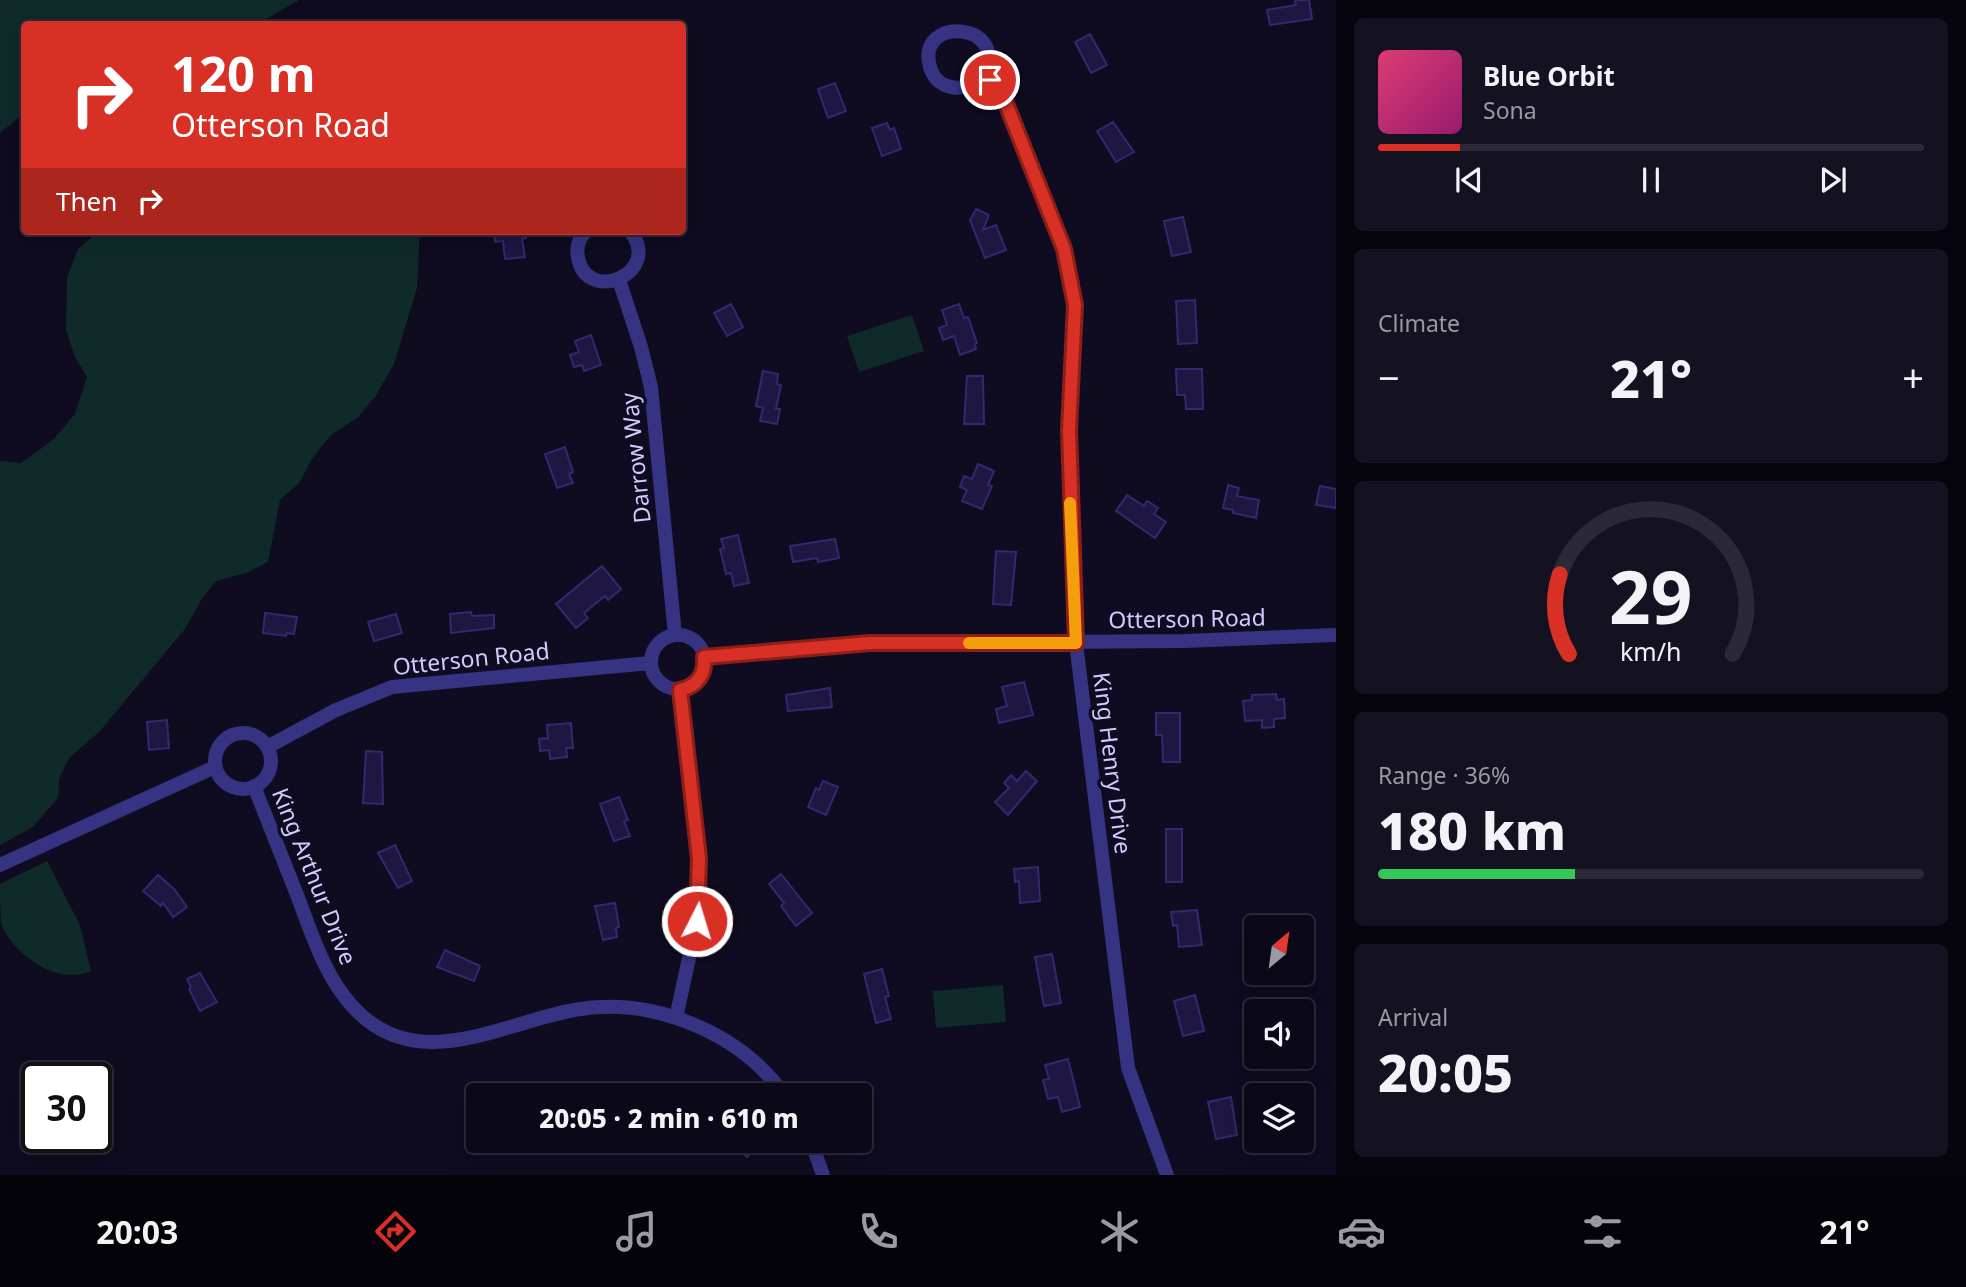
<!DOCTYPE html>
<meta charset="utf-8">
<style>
body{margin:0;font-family:"Noto Sans",sans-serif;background:#141121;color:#f1f3f6;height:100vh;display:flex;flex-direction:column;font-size:26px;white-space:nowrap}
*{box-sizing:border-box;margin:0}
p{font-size:23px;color:#9a9aa2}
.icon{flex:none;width:38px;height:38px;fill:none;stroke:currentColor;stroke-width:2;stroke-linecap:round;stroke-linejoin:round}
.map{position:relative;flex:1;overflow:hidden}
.details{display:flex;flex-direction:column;gap:18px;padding:18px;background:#06040d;width:630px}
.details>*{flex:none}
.guide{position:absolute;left:21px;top:21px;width:665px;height:214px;border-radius:7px;box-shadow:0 7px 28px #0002,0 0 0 2px #2b2937;background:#d93025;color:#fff;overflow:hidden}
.needle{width:46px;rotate:29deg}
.fabs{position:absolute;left:1244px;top:915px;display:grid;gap:14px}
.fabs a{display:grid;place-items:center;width:70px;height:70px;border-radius:7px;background:#0b0818;box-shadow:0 7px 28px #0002,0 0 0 2px #2b2937;font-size:35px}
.speed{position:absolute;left:21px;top:1062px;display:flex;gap:14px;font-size:35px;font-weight:700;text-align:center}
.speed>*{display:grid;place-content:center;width:91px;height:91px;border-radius:50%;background:#0b0818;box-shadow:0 7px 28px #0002,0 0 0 2px #2b2937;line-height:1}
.speed .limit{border:4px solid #111;border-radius:10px;background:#fff;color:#111}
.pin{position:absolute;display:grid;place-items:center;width:60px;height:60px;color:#fff;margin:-30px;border:4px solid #fff;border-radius:50%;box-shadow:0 2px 7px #0007}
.me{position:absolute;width:77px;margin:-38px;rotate:5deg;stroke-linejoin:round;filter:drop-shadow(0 0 5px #0008)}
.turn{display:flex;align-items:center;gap:24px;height:147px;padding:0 35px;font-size:32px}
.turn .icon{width:91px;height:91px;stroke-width:2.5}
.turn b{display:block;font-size:49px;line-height:60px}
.then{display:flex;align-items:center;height:66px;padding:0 35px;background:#0003;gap:14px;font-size:26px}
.big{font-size:52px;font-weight:800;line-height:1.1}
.details .tile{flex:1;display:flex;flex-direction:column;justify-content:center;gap:10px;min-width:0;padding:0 24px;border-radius:10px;background:#141121}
.details .dial{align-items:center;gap:0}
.dial svg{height:182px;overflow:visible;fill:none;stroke:#2b2937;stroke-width:7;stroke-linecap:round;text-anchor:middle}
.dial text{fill:#f1f3f6;stroke:none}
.song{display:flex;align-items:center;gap:21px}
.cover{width:84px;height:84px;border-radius:10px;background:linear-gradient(135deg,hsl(340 70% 55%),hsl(320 70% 35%))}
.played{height:7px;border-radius:4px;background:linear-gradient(90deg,#d93025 15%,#2b2937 15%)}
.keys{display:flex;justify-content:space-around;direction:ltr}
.heat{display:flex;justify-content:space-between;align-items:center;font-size:38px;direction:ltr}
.charge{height:10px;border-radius:5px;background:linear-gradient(90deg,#34c759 36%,#2b2937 0)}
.trip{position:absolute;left:466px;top:1083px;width:406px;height:70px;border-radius:7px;background:#0b0818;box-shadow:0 7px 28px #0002,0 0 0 2px #2b2937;font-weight:800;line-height:70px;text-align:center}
.menu{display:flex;height:112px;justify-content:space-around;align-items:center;background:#04030a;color:#9a9aa2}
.menu .icon{width:49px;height:49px}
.menu .selected{color:#d93025}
.menu b{font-size:32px;color:#f1f3f6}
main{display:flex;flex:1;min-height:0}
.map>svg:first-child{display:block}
</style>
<main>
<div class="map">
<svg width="1336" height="1175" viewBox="0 0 1336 1175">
<rect width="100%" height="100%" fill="#0f0b20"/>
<!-- green -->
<path fill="#0e2a29" d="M0,0H299L261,22V24H24V107L22,115L0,133Z
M99,231H420L417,288L394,364L375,397L357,418L331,435L313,457L300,482L280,500L268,562L249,572L216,581L203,597L185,629L100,731L69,758L59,779L58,798L33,827L0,845V461L21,463L53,440L75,414L87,377L75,357L66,330L67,277L78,249Z
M912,315L924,351L859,372L847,336Z
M47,861L80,925L91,971C57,986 17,956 2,927C0,917 0,895 0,884Z
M1003,985L1006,1022L936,1028L933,991Z"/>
<!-- building -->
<path fill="#1f1642" stroke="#352770" stroke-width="2" d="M1295,0H1309L1312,19L1270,25L1267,10L1296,5Z
M1090,34L1107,65L1091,73L1075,42Z
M835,83L846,111L828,118L818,89Z
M1113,122L1134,152L1116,162L1097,131Z
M887,123L890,130L894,128L901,149L882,156L872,128Z
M976,209L989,215L983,230L996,225L1006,250L985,258L970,220Z
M1183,217L1191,252L1172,256L1164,221Z
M494,231H525L526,238L522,239L525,257L505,259L503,241L495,242Z
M1195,300L1197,343L1178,344L1176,301Z
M731,304L743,327L727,336L714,313Z
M959,304L964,318L968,317L977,343L975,344L976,349L960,355L954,336L943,340L939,328L947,325L942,310Z
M591,335L601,365L584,371L582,365L574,367L570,355L579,352L575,341Z
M1176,369H1202L1203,409H1186L1185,395H1177Z
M763,371L778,374L777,384L781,385L776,409H780L777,424L760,421L763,408L756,406Z
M967,376H983L984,424H964Z
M565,447L573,472L569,474L573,483L557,488L545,454Z
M978,464L994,471L988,485L992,486L982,509L962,501L967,490L960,487L964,476L972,479Z
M1228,485L1239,488L1237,496L1259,500L1256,518L1233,513V510L1223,508Z
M1320,486L1336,489V508L1316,505Z
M1127,495L1144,506L1147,501L1158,508L1154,514L1166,522L1155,538L1116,511Z
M738,535L749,583L734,586L731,573L726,574L720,549L724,548L721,539Z
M835,539L839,558L818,562L817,558L793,562L790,546Z
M996,551L1016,552L1011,605L993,604Z
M602,566L621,589L608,600L605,596L584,613L588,618L576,628L556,604Z
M471,612L472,616L494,615V628L451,633L450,614Z
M265,613L297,617L294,634L287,633L286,636L263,633Z
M396,614L402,633L374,641L368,622Z
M1024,682L1033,715L999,723L996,709L1007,706L1002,687Z
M830,688L832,707L788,711L786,695Z
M1276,694L1277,700L1284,699L1285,718L1274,719V727L1262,728V720L1245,721L1243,701L1252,700V695Z
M1156,713H1180V762H1163L1162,735H1156Z
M167,720L169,748L149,750L147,722Z
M571,723L573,748H566L567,757L550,759L549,750L540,751L539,739L548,738L547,725Z
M366,751L382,752L383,804L363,803Z
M1026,771L1037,781L1008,815L995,802L1009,788L1004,783L1011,775L1017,781Z
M823,781L838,787L826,815L808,807L816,788L819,790Z
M619,797L628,820L624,821L630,836L614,841L600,804Z
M1166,829H1182V882H1166Z
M395,845L412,881L398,888L378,853Z
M1038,867L1040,901L1020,903L1019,881L1015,882L1014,869Z
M781,874L812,913L796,926L781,906L784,903L769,884Z
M158,875L174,889L187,907L173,917L163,903L161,906L143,891Z
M615,903L619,927L616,928L617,937L603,940L595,906Z
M1197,910L1202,945L1179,947L1177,925L1173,926L1171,912Z
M445,950L480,966L474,981L437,967Z
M1052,954L1061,1003L1044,1006L1035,957Z
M882,969L889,996L885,997L891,1019L876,1023L864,974Z
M200,973L217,1002L200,1011L189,989L191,987L187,979Z
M1195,995L1204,1031L1183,1036L1174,1001Z
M1068,1059L1080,1107L1062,1112L1058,1097L1048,1099L1043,1080L1049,1079L1045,1065Z
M1231,1097L1237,1135L1216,1139L1208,1102Z
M729,1141H761L747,1157Z"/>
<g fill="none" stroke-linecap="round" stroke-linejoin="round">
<!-- street -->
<path stroke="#363382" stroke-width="14" d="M983,75C968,94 937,92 930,67C915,14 1012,23 983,75L995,85L1005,101L1064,249L1075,305L1069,430L1076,643L1128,1068L1167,1175
M586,231C579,238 576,247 578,257C586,306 664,273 630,231
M619,280L641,347L651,387L675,635
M651 662a27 27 0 1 1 54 0a27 27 0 1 1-54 0Z
M704,657L888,643L1184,641L1336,635
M215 761a28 28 0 1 1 56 0a28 28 0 1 1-56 0Z
M267,747L336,710L392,687L650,663
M254,786C269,824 284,862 299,900C313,938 326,978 354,1008C417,1076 502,1023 574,1010C652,996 740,1032 785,1096
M0,865L215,767
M676,1018L697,921L700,890L680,689
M811,1141L823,1175"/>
</g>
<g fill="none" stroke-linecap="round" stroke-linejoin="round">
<!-- route casing -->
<g stroke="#8d1f18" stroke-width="18">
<path id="route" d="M697,921L699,858L680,690C697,686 706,674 704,657L870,643H1076L1069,430L1075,305L1064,249L1005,101L990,80"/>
</g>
<!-- route -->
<use href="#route" stroke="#d93025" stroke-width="12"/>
<!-- slow -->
<path stroke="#f59e0b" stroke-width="12" d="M969,643H1076L1070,503"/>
</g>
<g text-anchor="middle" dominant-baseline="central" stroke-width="7" stroke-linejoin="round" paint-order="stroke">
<!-- street labels -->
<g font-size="23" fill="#d0cbff" stroke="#0f0b20">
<text transform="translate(635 458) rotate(-96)">Darrow Way</text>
<text transform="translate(1187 618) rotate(-1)">Otterson Road</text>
<text transform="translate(471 658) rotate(-6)">Otterson Road</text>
<text transform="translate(1113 763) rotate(83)">King Henry Drive</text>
<text transform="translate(315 876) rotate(68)">King Arthur Drive</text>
</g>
</g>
</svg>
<div class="fabs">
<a><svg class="needle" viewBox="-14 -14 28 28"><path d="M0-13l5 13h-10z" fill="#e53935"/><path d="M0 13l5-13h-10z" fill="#9a9aa2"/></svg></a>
<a><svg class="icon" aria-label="sound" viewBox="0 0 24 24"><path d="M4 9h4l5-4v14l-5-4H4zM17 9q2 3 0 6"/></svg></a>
<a><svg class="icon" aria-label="layers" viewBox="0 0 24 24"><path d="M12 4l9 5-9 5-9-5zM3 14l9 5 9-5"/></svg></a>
</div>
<div class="speed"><div class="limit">30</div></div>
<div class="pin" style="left:990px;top:80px;background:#d93025"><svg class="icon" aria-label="arrive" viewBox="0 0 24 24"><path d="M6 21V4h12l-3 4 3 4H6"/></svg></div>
<svg class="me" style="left:697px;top:921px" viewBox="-20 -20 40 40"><circle r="17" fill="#d93025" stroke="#fff" stroke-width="3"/><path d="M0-11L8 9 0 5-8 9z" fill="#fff"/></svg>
<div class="trip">20:05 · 2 min · 610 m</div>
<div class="guide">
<div class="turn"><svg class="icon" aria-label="right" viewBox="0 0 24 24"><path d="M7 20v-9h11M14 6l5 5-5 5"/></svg><div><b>120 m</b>Otterson Road</div></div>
<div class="then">Then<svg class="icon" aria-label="right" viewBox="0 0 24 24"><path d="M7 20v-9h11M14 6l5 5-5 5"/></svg></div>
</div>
</div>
<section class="details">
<div class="tile">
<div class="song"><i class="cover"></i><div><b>Blue Orbit</b><p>Sona</p></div></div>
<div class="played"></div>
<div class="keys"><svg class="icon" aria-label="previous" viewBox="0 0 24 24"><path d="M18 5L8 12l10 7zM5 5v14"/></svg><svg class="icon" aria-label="pause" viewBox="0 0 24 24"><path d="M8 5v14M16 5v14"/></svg><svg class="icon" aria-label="next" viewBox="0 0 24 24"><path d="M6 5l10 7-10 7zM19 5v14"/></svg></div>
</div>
<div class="tile"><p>Climate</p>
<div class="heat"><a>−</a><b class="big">21°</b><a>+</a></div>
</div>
<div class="tile dial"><svg viewBox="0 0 100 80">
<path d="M14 69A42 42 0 1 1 86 69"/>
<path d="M14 69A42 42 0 0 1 10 34" stroke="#d93025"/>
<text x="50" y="56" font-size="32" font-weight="700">29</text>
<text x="50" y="72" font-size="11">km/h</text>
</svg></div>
<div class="tile"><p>Range · 36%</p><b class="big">180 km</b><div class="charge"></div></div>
<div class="tile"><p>Arrival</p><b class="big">20:05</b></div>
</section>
</main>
<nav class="menu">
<b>20:03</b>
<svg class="icon selected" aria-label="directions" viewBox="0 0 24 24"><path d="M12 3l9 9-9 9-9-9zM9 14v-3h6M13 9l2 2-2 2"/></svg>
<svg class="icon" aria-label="music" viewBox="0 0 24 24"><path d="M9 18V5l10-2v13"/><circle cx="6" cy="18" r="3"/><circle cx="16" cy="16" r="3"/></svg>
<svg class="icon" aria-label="phone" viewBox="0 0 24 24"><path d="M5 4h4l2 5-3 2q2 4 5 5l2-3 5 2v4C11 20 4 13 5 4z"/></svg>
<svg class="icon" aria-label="climate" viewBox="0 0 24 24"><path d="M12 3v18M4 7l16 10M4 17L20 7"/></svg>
<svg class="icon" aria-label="car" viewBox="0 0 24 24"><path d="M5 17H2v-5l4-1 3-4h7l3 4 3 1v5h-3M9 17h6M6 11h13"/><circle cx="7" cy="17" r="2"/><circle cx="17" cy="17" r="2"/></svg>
<svg class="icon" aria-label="filters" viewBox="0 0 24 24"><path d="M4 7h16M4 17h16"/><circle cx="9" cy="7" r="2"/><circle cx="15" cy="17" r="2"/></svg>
<b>21°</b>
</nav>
